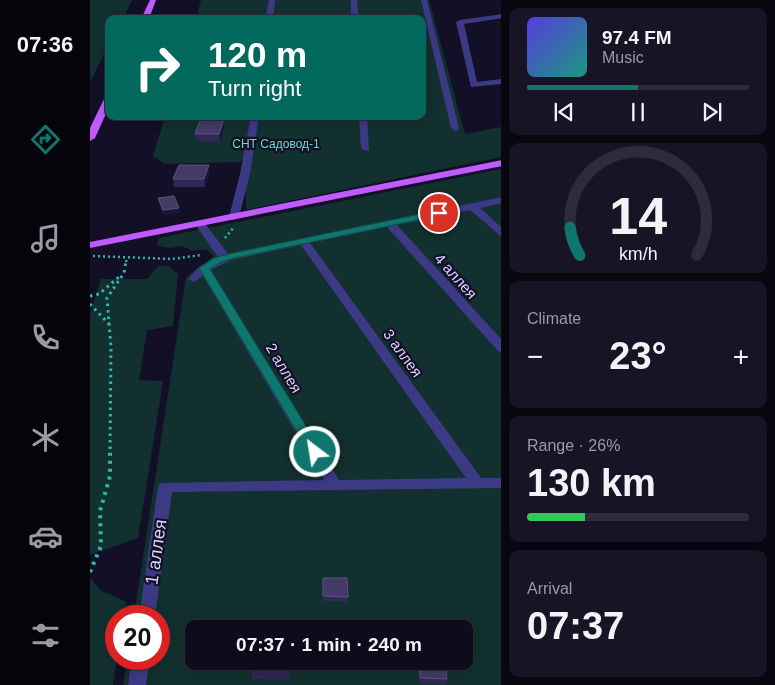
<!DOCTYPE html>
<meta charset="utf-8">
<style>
body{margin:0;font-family:Arial,sans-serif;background:#171425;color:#f1f3f6;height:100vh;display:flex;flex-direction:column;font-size:19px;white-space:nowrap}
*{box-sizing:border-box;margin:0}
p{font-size:16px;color:#9b9ba3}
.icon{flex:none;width:28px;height:28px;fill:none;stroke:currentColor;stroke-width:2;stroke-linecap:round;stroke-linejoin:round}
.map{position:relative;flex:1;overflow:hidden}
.drawer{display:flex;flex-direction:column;gap:8px;padding:8px;background:#08060f;width:274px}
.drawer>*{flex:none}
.banner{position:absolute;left:15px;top:15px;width:321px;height:105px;border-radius:10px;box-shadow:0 2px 12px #0003,0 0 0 1px #2e2b3b;background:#00695c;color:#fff;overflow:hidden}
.speed{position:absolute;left:15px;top:605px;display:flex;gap:10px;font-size:25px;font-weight:700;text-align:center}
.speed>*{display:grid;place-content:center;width:65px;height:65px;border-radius:50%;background:#0e0b1c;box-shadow:0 2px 12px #0003,0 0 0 1px #2e2b3b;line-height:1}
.speed .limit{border:8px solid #d22;background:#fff;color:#111}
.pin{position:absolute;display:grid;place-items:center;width:42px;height:42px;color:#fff;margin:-21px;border:2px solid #fff;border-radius:50%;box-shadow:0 1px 5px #0007}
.me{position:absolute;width:55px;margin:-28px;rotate:329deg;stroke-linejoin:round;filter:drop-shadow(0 0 4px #0008)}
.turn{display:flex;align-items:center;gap:18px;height:105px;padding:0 20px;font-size:22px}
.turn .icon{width:65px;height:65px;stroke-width:2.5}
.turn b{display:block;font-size:35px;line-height:42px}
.big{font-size:38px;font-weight:800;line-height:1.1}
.drawer .card{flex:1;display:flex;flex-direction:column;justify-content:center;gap:8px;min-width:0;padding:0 18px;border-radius:10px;background:#171425}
.drawer .dial{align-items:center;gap:0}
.dial svg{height:130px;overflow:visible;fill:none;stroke:#2e2b3b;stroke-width:7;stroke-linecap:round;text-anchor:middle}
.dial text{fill:#f1f3f6;stroke:none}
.song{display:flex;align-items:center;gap:15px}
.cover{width:60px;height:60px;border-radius:8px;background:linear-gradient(135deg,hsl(250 70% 55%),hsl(170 70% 35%))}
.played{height:5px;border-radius:2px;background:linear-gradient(90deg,#0f766e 50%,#2e2b3b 50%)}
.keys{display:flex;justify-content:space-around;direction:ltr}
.heat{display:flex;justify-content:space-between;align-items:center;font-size:28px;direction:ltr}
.charge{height:8px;border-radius:4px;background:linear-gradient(90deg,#34c759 26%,#2e2b3b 0)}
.trip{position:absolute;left:95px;top:620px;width:288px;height:50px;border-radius:10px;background:#0e0b1c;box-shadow:0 2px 12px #0003,0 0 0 1px #2e2b3b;font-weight:800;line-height:50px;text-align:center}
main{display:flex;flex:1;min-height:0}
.tabs{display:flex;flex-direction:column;width:90px;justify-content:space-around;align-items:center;background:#06040b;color:#9b9ba3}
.tabs .icon{width:35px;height:35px}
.tabs .current{color:#0f766e}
.tabs b{font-size:22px;color:#f1f3f6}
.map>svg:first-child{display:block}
</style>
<main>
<nav class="tabs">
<b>07:36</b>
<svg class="icon current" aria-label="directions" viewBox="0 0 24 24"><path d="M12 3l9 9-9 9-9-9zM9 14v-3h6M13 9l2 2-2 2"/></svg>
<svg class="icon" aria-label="music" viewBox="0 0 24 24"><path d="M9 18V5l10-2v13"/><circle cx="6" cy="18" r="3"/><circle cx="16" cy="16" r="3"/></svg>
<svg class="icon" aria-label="phone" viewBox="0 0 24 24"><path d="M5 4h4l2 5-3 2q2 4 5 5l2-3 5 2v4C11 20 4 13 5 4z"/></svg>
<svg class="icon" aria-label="climate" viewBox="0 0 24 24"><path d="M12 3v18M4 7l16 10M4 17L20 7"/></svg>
<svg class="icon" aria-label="car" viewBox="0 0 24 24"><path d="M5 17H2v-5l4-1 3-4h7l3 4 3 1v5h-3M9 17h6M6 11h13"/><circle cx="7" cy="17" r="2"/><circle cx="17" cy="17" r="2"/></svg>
<svg class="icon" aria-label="filters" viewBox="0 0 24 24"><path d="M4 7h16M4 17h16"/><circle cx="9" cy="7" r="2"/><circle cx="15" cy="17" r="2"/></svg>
</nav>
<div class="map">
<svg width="412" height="685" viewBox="0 0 412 685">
<rect width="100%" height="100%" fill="#130f26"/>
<!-- green -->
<path fill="#12302f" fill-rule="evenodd" d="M0,0H42L33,19H19V45L0,82Z
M111,0H339L375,134L411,127V157L156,210L155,155L151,162L75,164L63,156L75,116H332V19H106Z
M411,169V685H33L37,659H69V616H44L96,277L124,256L116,249L102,251L92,246L80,248L67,246L68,238ZM104,629H374V661H104Z
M68,266H79L88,274L83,326L57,330L49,380L73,381L48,538L0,555V314L11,279H57Z
M0,577L10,590L37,602L35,616H26L27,659L23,685H0Z"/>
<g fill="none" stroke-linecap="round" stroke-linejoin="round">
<!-- path-far2 -->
<path stroke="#2fb8b0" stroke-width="2.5" stroke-dasharray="2 3" stroke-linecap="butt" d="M135,238L144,227
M3,256L82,259L111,255
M36,262L37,257"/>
<!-- path-far1 -->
<path stroke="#2fb8b0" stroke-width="3" stroke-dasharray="2.5 4" stroke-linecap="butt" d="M0,296L9,294L30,276
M0,304L19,324
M20,449L21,347L17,298L34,273L36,261"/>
<!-- path -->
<path stroke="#2fb8b0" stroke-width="4" stroke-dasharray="3 5" stroke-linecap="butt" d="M0,572L11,546L10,511L20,476V447"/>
<!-- minor -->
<path fill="#3d3a85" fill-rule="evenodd" d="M179,0H185L183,19H175Z
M261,0H267L269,19H261Z
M331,0H337L369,128L368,130L365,131L361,128Z
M412,14V18L374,24L387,82L412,79V84L381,87L366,22L370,20Z
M161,116H169L160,174L149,217L144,220L139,217L150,174Z
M269,116H277L279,150L276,151L271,148Z
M412,197V203L390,208L412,228V237L380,210L307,225L412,340V352L408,351L297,227L220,243L391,478H412V488L82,492L65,616H49L68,487L70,483L234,480L113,276L104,282L98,279L110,266L128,257L105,224L106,222H114L138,254ZM211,245L376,478L249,480L121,270L141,260Z
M42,659H60L56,685H38Z"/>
<!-- major -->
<path fill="#c25bff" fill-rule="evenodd" d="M60,0H66L59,19H51Z
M16,95H19V107L5,138L0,141V128Z
M412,160V166L0,248V242Z"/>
</g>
<!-- wall -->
<path fill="#312854" d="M134,127L130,142L106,141L105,134Z
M119,173L115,187H84L83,179Z
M68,198L89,208L90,212L74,215L69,202Z
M233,578H257V602L233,601Z
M201,661L200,680L162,679V669Z
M328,661H355L357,679L356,684L329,683Z"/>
<!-- shaded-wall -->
<path fill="#1d163a" d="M134,119V127L130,142L129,134Z
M119,165V173L115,187L114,179Z
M89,208L90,212L74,215L73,210Z"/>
<!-- building -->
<path fill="#433a66" stroke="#5a527e" d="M111,118L134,119L129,134H105Z
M89,165H119L114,179H83Z
M84,196L89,208L73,210L68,198Z
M233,578H257L258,597L233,596Z
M162,661H200V670L162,669Z
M329,661H355L357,679L330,678Z"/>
<!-- route -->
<path fill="#0f766e" stroke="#0a4d48" d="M349,210L353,213L352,215L145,258L131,262L120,269L232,452L230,455H221L109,268L124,258L143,253Z"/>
<g text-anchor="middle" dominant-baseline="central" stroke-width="4.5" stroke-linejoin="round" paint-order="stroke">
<!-- far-park labels -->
<g font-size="12" fill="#5fe0c0" stroke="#130f26">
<text x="186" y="144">СНТ Садовод-1</text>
</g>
<!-- street labels -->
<g font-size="15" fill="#d9d4ff" stroke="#130f26">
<text transform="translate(366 276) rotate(48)">4 аллея</text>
<text transform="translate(313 353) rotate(54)">3 аллея</text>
<text transform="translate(194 368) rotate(59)">2 аллея</text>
</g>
<!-- near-street labels -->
<g font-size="18" fill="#d9d4ff" stroke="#130f26">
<text transform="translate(66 552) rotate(-82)">1 аллея</text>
</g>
</g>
</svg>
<div class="speed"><div class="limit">20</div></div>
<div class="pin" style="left:349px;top:213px;background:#d93025"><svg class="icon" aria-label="arrive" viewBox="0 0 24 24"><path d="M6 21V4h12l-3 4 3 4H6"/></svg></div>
<svg class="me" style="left:225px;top:452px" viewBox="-20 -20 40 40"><circle r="17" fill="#0f766e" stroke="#fff" stroke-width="3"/><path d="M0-11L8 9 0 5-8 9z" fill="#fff"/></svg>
<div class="trip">07:37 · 1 min · 240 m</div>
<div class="banner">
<div class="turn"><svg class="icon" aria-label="right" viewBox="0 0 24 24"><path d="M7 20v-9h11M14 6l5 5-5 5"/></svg><div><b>120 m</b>Turn right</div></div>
</div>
</div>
<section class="drawer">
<div class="card">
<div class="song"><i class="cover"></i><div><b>97.4 FM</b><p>Music</p></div></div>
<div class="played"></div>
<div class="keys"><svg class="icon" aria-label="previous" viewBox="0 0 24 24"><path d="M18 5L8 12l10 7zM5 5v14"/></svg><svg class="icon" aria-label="pause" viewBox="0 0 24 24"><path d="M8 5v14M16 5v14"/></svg><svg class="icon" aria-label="next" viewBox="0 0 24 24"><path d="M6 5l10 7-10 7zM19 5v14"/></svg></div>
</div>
<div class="card dial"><svg viewBox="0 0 100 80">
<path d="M14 69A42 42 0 1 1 86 69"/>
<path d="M14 69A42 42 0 0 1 8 52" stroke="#0f766e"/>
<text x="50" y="56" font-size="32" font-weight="700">14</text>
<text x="50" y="72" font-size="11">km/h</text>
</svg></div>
<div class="card"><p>Climate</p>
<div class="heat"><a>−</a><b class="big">23°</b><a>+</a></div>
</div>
<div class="card"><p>Range · 26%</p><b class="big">130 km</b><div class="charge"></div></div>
<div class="card"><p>Arrival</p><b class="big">07:37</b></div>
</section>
</main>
